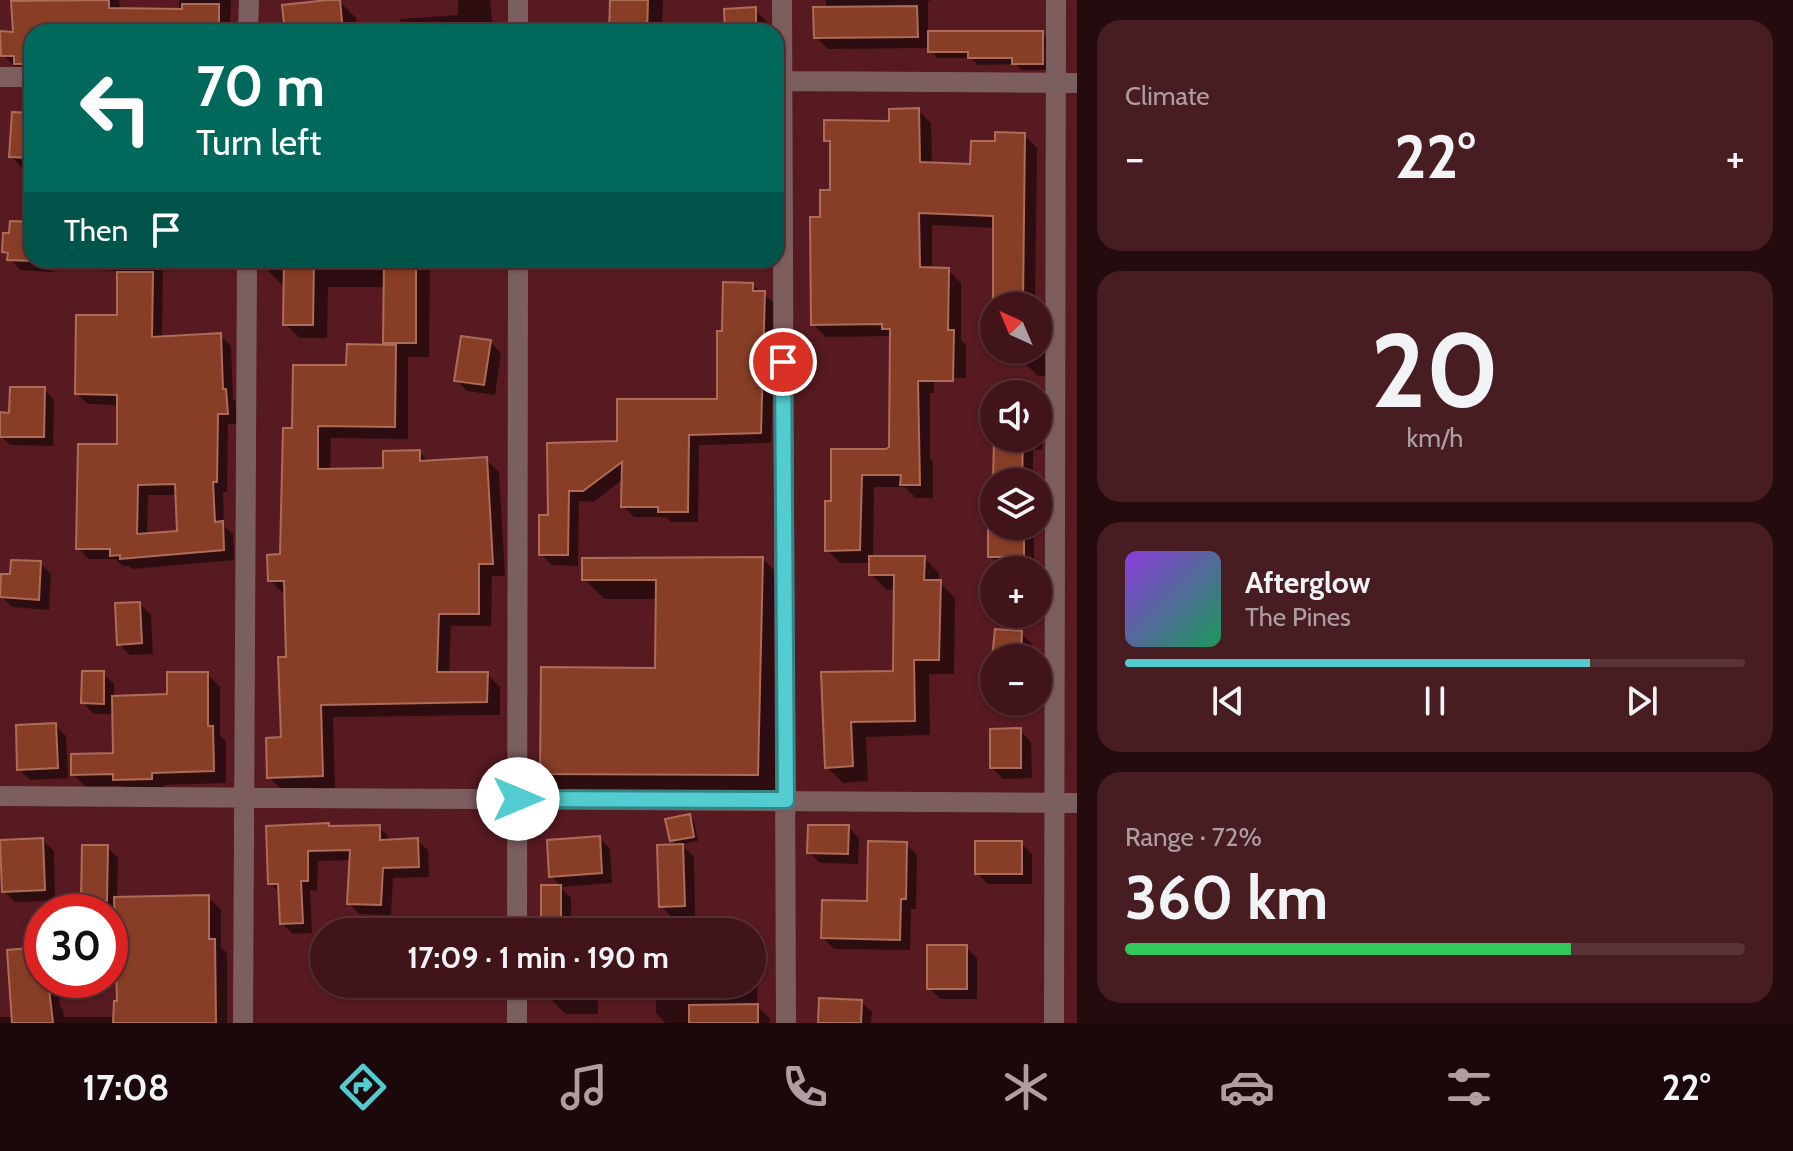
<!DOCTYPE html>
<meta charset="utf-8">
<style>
body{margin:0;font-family:Cabin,sans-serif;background:#481d22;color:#f1f3f6;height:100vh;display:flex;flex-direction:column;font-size:30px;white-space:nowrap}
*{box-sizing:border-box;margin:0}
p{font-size:26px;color:#ae9ea2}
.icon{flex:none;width:44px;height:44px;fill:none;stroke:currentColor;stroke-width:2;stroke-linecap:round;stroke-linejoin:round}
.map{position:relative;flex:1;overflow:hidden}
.details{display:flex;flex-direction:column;gap:20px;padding:20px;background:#240b0e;width:716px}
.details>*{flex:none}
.top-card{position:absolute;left:24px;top:24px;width:760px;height:244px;border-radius:24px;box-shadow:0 2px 6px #0004,0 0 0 2px #5a3338;background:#00695c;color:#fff;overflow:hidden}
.needle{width:52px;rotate:316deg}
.fabs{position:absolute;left:980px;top:292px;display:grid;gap:16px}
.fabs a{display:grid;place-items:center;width:72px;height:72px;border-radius:50%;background:#411419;box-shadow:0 2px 6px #0004,0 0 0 2px #5a3338;font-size:40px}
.speed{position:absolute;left:24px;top:894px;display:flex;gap:16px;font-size:40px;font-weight:700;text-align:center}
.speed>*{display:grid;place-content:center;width:104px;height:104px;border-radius:50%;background:#411419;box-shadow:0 2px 6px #0004,0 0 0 2px #5a3338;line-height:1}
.speed .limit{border:12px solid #d22;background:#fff;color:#111}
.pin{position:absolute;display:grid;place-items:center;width:68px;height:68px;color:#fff;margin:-34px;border:4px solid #fff;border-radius:50%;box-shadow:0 2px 8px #0007}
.me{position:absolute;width:88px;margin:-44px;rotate:90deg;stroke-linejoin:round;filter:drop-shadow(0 0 6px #0008)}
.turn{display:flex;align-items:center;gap:28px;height:168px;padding:0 40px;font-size:36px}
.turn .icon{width:104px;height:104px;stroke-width:2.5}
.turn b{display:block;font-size:56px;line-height:68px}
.then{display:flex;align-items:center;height:76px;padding:0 40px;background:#0003;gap:16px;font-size:30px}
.big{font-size:60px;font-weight:700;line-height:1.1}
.details .tile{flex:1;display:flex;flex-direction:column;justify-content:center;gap:12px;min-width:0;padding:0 28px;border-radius:24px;background:#481d22}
.details .dial{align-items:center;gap:0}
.dial b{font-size:104px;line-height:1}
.song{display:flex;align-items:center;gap:24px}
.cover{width:96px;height:96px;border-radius:12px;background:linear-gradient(135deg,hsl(270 70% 55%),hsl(150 70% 35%))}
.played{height:8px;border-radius:4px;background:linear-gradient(90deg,#52ccd0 75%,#5a3338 75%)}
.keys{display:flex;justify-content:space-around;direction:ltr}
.heat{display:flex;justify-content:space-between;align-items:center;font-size:44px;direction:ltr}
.charge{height:12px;border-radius:6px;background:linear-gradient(90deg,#34c759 72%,#5a3338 0)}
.trip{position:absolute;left:310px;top:918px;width:456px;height:80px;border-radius:40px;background:#411419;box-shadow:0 2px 6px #0004,0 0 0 2px #5a3338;font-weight:700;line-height:80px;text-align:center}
.dock{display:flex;height:128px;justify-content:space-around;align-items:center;background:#1a080a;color:#ae9ea2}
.dock .icon{width:56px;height:56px}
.dock .on{color:#52ccd0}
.dock b{font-size:36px;color:#f1f3f6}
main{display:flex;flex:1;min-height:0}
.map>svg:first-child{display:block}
</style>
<main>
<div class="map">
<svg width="1077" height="1023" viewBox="0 0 1077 1023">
<rect width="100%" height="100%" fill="#571a21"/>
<!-- shadow -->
<path fill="#0007" fill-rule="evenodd" d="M13,0H119L120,10L179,11V0H231L230,32H32V67L14,66L3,55L15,34Z
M458,0H490L493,32H401L400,19L458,15Z
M612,0H663L662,32H611Z
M826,0H933L928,1V33H1042L1049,41V70H1021L1016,64L978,65L971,58H937L930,48L828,49L816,37L826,9Z
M339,1L356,18L357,32H287Z
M755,10L769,24L770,32H727Z
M918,110L931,123L932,164L972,167L997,143L1024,135L1037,148L1035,306H1000L995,301V228L932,225V269L948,270L961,283V340L966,345V378L934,377V393H930V459L933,462V498H916L905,487H874L873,558H924L939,573V582L955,598L954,674H929L930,735L866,737L868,781L843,783L827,767L823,674L894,673L896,590H887L871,574V563H840L827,550L833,503V451H887L891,448L892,336L826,337L813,324L822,219L832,192V147L826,140L891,123Z
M32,115V168H22L11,156Z
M32,224V260H163L162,338L220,335L231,346L233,399L236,402L237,424H228L227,492H223L224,526L233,534L234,560L133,569L129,566H123L115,559H89L78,548L119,446V405L88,404L77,394L119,317V275L116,271L53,267L52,272L20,270L4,252ZM148,495H177L179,533L147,535Z
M270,260H430L429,357H408V439L331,438L330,471L385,470L419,452L430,463L486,459L499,472L505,576H492L491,626H451L449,674H487L500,687V715L333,717L335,788L282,790L269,777L283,739L288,659L286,593H283L270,580L282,556L294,430L348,367L389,347L385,342L386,287H328L327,338H300L285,324L284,287L269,272Z
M752,285L775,304L771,443L699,445L698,522H671L666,517H634L623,506V479L594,502L579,501L578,566L552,565L541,554L550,517L549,445L619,443L719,401L724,333Z
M1038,331H1042L1053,342V376H1038L1027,365V350H1038Z
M490,342L501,353L495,395L467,391L456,380Z
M44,389L54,400L53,446L10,445L0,435Z
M1038,409L1044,415L1042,450L1033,449V482H996L997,438H1038Z
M990,503H994V526H1034V567L1002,568L990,556Z
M763,559L783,579L777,795L562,793L542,773L657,670L658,599H604L584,579Z
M40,563L51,574L49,610L12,607L1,596Z
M140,604L151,615L153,654L130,655L119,644Z
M1021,633L1032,644V658H994Z
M103,673L114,684V698L169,696L207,674L220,687V736L226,741V783L164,785L165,792L128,793L122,786L86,787L73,774L115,755L114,714H94L83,703Z
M55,725L66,736L68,778L30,780L19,769Z
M1020,730L1031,742L1032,778L1003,779L992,768Z
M689,816L694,821L698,841L681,844L694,857L695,916L672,917L661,906L677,846L671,840Z
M379,827L389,838V841L417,840L428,850L429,877L393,878L391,915L359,914L349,903L351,860L318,861L317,891L310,890L312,933L293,934L282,924L281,894L270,883L331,828Z
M848,827L859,838L858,864L820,863L809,852Z
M599,838L610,849L612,883L562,887L551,876Z
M43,840L54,851L55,901L15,902L4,891Z
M1021,843L1032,854V884H988L977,873Z
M906,844L917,855L916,909H911L910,950L834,949L823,938L869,903Z
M107,847L118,858L117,899L208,897L221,910V947L227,953V1023H0V1017H14L42,949V980H59L60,1006L63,1009L64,1017H116L119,1003L117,912L94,911L83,900Z
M560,887L571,898V932H543Z
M966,947L977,958V999H940L929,988Z
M752,952L758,958L757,1006L770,1019V1023H665L656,1013V984H752Z
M553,984H597L598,1014H566L553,1002Z
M861,1002L872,1012L871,1023H820Z"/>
<!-- building -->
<path fill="#883e26" stroke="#ad6c58" stroke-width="2" fill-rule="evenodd" d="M109,0V8L182,9V4H219V32H32V64H14V56H1L0,31L13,32L11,1Z
M328,0H340L343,32H285L282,5Z
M610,0H648L647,32H609Z
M917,6L918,37L814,38L813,7Z
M756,7V32H725L724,9Z
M928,31H1043V64H1012V58H968V52H928Z
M919,108L920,162L970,164L971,141H995V132L1025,133L1023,301L993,302V216L919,213L920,267L949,268L948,330H954L953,381H918L920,485H900L901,475H862L860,550L825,551V501H831V449H886L889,447L890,329H882V324L811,325L810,217H820V190H830V141H824V120L889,121V109Z
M12,112L32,113V158L9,157Z
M10,221L32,222V261L7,260L8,253L2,252L3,233H9Z
M284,260H314L313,325H283Z
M384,260H416V343H383Z
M117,272H153L152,337L221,333L223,389H226L228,414H218L217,482H213L215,522L223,521L224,550L120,559V555L110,556V549H76L78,444H117V395L75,394L76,315H117ZM175,484L177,531L137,534L138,485Z
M723,282L753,283V291H765L761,433L689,435L688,512H658V507H621L622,462L583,491H569L568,555H539V515H548L547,443L617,441V399H717V331H722Z
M461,336L491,340L484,385L454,381Z
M347,344L396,345L395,427L318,426V469L383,468V451L420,450V461L487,457L493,564H479V614H439L437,672H488L487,702L321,705L323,776L267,778L266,738L281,737L278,657H286L284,581H268L267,555L280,554L283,428H292L293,365H346Z
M10,387H45L44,437H0V412L9,413Z
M994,438H1023L1022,482H993Z
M988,526H1024V557H988Z
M869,556H925L924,580H941L939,660H914L915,721L851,722L853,766L825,768L821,672L893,671L894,575H869Z
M763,557L758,775L540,774L541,667L655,668L656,580H582V558Z
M11,560L41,561L39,600L0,597L1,574H10Z
M140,602L142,643L117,645L115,603Z
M995,629L1022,631L1021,658H992Z
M82,671H104V704L81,703Z
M167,672H208V726H213L214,771L152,773V779L113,780V774L71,775V754L113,753L112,696L167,694Z
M56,723L58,768L17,770L16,725Z
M1021,728V768H990V729Z
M690,814L694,837L670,841L665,819Z
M329,823V826L380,825V840L418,838L419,867L383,868L381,905L347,904L350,850L308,851V881H301L303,923L280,924L278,884H268L266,826Z
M808,825H849L848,854L807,853Z
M600,836L602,873L549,877L547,840Z
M43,838L45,890L2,892L0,840Z
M868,841L907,842L906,899H901L900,940L821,938L822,900L867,901Z
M975,841H1022V874H975Z
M683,844L685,906L659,907L657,845Z
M82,845H108L107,901H81Z
M541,885H561V932H541Z
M209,895V939H215L216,1023H113L114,1001H117L114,897Z
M927,945H967V989H927Z
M42,947V980H48L53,1023H12L7,950Z
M819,998L862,1000L861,1023H818Z
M758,1004V1023H689V1005Z"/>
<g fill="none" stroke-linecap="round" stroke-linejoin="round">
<!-- street -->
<path stroke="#7d5e5e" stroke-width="20" d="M782,0L786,1023
M248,32L249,0
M518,32V0
M0,77H32
M776,81L1077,83
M0,796L1077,803
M517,932L518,260
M243,1023L247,260
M517,1023V984
M1054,1023L1056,0"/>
</g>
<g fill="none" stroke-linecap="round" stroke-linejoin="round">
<!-- route casing -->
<g stroke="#358587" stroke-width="20">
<path id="route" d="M518,799L786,800L783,362"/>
</g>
<!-- route -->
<use href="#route" stroke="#52ccd0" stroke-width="14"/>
</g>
</svg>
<div class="fabs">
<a><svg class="needle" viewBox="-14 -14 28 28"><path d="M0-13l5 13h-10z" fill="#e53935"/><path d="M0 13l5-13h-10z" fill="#ae9ea2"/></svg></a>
<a><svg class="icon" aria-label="sound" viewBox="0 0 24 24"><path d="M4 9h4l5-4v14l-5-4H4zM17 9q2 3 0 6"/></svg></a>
<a><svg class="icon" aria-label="layers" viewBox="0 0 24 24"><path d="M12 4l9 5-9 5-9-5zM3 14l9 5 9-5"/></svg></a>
<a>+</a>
<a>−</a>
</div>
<div class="speed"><div class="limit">30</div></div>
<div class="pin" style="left:783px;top:362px;background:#d93025"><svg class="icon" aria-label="arrive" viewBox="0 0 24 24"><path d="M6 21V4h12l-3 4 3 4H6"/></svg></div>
<svg class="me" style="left:518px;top:799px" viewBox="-20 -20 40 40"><circle r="19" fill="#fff"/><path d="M0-13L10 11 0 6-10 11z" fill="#52ccd0"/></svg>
<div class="trip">17:09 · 1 min · 190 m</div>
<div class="top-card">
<div class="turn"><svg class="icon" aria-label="left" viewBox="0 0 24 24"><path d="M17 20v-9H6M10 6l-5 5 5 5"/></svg><div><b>70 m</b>Turn left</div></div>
<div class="then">Then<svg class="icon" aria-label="arrive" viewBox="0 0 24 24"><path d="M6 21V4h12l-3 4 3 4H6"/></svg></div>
</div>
</div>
<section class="details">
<div class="tile"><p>Climate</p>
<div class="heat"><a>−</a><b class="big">22°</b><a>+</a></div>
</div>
<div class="tile dial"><b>20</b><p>km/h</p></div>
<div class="tile">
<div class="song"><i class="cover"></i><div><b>Afterglow</b><p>The Pines</p></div></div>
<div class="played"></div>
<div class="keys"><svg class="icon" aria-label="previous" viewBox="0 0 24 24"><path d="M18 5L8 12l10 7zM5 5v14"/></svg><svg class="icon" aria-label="pause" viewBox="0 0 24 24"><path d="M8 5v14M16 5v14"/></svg><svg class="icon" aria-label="next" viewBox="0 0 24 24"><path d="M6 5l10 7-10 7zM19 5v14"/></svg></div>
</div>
<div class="tile"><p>Range · 72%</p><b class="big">360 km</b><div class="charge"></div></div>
</section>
</main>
<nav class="dock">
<b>17:08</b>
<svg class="icon on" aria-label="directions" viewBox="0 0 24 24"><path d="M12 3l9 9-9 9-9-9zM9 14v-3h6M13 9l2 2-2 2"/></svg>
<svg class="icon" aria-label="music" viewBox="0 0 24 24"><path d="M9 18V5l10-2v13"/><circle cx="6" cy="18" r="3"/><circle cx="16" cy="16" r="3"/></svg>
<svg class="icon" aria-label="phone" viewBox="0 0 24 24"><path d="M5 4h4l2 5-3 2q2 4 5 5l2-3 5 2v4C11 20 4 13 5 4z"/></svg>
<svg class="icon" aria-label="climate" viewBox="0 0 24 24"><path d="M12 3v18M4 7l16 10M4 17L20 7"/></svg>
<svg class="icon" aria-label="car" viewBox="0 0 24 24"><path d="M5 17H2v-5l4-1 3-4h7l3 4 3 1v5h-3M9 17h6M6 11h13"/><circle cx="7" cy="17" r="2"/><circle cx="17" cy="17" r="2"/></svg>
<svg class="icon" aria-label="filters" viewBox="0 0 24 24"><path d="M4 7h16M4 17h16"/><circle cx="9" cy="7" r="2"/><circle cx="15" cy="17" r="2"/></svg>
<b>22°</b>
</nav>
